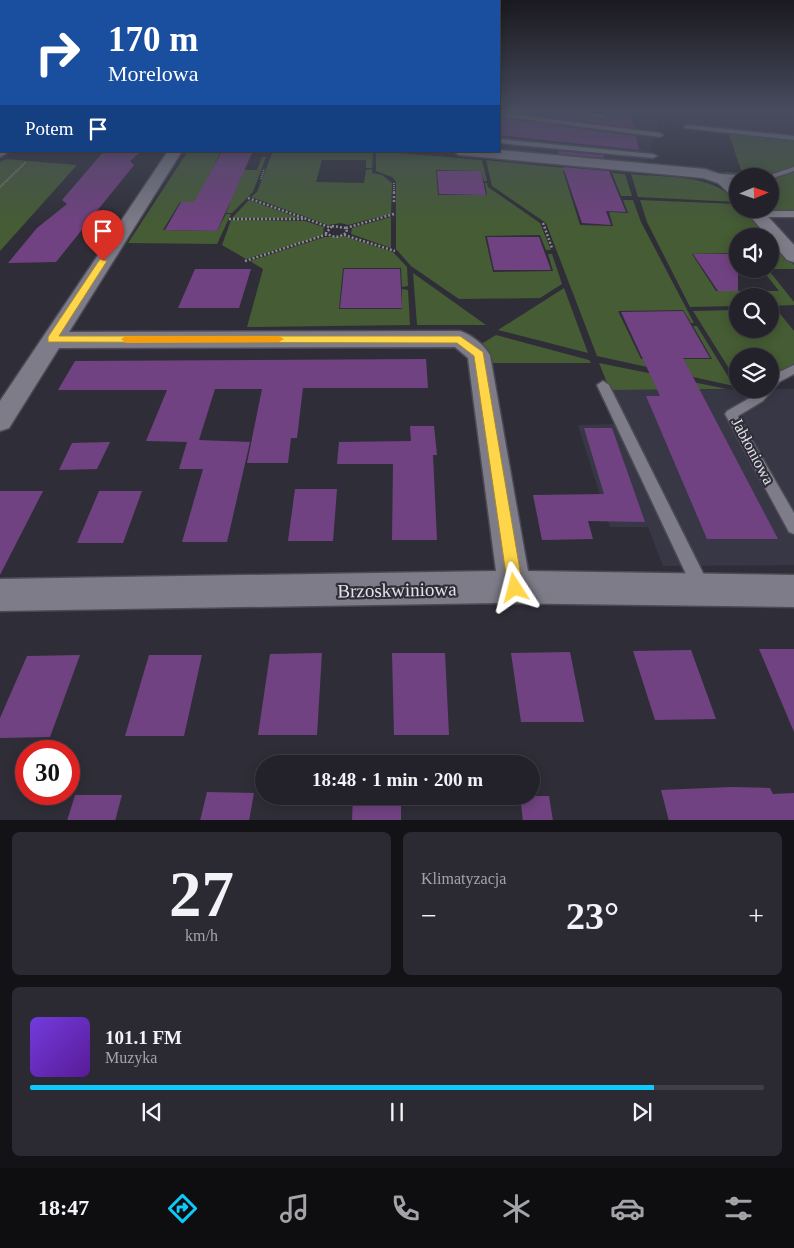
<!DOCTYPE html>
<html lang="pl">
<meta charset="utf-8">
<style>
body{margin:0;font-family:Georgia,serif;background:#2b2a32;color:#f1f3f6;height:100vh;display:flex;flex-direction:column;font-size:19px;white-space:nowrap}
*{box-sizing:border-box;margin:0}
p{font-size:16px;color:#a3a4a8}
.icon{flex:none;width:28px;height:28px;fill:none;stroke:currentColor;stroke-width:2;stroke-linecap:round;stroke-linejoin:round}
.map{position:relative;height:820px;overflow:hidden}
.details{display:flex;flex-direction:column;gap:12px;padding:12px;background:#131317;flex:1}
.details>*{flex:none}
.banner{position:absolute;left:0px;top:0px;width:500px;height:152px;box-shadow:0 2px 12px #0003,0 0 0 1px #403f47;background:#1a4fa0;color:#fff;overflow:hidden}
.needle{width:32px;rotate:88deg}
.buttons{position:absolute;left:729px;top:168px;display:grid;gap:10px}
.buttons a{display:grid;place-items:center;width:50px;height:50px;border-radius:50%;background:#23222a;box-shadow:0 2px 12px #0003,0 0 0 1px #403f47;font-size:25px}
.speed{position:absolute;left:15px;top:740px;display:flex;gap:10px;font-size:25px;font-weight:700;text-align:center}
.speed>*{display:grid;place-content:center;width:65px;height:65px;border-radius:50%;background:#23222a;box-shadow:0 2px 12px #0003,0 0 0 1px #403f47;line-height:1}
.speed .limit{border:8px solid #d22;background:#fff;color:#111}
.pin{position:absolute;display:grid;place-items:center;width:42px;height:42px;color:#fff;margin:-51px -21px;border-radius:50% 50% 50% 0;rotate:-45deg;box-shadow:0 0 5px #0007}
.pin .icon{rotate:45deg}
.me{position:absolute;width:55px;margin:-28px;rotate:351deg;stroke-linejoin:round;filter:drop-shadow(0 0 4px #0008)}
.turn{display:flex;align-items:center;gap:18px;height:105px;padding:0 25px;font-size:22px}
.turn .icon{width:65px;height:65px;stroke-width:2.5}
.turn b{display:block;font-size:35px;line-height:42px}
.then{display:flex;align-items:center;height:48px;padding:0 25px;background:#0003;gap:10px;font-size:19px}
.big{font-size:38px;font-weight:700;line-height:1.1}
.details .widget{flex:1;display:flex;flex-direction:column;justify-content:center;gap:8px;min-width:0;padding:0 18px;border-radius:8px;background:#2b2a32}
.details .dial{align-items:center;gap:0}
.dial b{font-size:65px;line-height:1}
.song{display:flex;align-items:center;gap:15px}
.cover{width:60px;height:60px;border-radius:8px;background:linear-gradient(135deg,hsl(260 70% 55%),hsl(270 70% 35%))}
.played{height:5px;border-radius:2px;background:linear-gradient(90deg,#0ecafa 85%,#403f47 85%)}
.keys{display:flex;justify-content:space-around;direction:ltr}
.heat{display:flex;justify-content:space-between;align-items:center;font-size:28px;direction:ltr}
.details .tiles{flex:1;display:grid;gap:12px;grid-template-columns:1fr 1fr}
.widget:last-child{grid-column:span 2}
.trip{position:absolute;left:255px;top:755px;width:285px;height:50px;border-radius:25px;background:#23222a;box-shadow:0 2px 12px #0003,0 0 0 1px #403f47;font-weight:700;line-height:50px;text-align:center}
.dock{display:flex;height:80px;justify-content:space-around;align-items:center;background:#0e0e11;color:#a3a4a8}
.dock .icon{width:35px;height:35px}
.dock .current{color:#0ecafa}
.dock b{font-size:22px;color:#f1f3f6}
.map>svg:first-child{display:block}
</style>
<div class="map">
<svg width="794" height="821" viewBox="0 0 794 821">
<rect width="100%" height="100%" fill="#2f2e38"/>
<!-- built -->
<path fill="#383746" d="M499,111L566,113L567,111H644L656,112L658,126L645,166L499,151Z
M678,111H794V135L677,123Z
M750,212H794V262Z
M794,389V565L663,566L648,527H610L578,425L614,424L601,390Z"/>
<!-- green -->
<path fill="#455c34" d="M729,134L794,140V212H762L759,209H770V176H738L737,185L725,172L742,173Z
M188,151H221L212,169L257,170L262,157H266L253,192L232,213H226L230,202H180L163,230L217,231L226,214H231L217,244L128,243Z
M273,151H373L372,168H366V160H322L316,182L364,183L366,170L372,169V173L382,175L392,183L391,214L348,225L341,223L328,225L251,197L257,192Z
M376,151L482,160L487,181H484L481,171L436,170L438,195H487L485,183H487L488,187L540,223L551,250H546L540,235L485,236L493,272L553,271L548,254H552L562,284L540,298L459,299L411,266L396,249V182L392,177L376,171Z
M6,159L77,165L0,251V162Z
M486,160L625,174L632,196H621L612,173L563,171L580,225L613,226L609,212L628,213L623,200H633L641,222L694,323H691L683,310L618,311L641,359H712L693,326H697L734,386L597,356L546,223L492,186Z
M631,174C666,178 713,173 737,202L638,197Z
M249,200L299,218H232Z
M640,200L737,204L738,209H744L768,236H738L737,253L692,254L716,291H779L764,272H770L794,302V305L770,306V296H738L737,306L690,307L647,222Z
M391,217V248L351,234L352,228Z
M231,220L305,221L324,227L323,235L246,259L222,245Z
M325,237H346L393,252L407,267L408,286L402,287L401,268H343L339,309H402V289L408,290L410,325L247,327L263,269L250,261Z
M770,238L794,265V269H762H770Z
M413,273L486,325H417Z
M564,288L588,353L498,330Z
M737,310L738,329H770V310H777L794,331V365L770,379V356H738L737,379L735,378L693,311Z
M496,335L589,360L591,363H492L490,355L478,346Z
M599,363L727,389L610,390Z"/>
<!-- building -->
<path fill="#714281" d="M504,111H562L604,120L609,115L588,111H630L634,128Z
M499,118L636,136L639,150L499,135Z
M104,151H142L130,161L134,165L56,262L8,263L37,228L67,204L62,200Z
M222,151H253L217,231L165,230L181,202H194Z
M558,151L603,155L604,158L559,154Z
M563,167L609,171L626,212L606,211L611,225L582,223Z
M437,171H481L486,195L439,194Z
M487,237H539L551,270H494Z
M693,254H738V291H718Z
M195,269H251L239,308H178Z
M344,269H400L402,308H340Z
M683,311L710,358H683L778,539H707L646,396H660L621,312Z
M426,359L428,388H303L297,438H291L288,463H247L262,389H215L199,440L250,442L227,542H182L203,469H179L187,442L146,441L167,390H58L75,361Z
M410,426H434L437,455H433L437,540H392L393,464H337L339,442L411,441Z
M584,428H612L645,522L588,521L593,539L542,540L533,495L604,494Z
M110,442L97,469L59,470L72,443Z
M295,489H337L333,541H288Z
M0,491H43L0,575Z
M99,491H142L123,543H77Z
M759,649H794V732Z
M691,650L716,719L655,720L633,651Z
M570,652L584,722H521L511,653Z
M322,653L317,735H258L270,654Z
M392,653H445L449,735H394Z
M80,655L50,737L0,738V718L27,656Z
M149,655H202L184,736H125Z
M731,787L770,788L773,794L794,793V821H669L661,790Z
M207,792L254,793L249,821H200Z
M75,795H122L115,821H67Z
M353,796H401V821H352Z
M520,796H549L553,821H523Z"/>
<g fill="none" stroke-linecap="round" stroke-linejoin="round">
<!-- lane casing -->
<g stroke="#4c4b55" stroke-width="3">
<path id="lane" d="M564,111H579L607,116L604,118Z
M499,112L660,133L663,135L660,137L499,116Z
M687,125L794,136V140L685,128L684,127Z
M499,139L653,154L657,156L653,158L499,143Z
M794,167V171L770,179V176H767Z
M707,173L738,175L741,176H738V179L710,177H707Z
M794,211V217H757L753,214L757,211Z
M794,365V374L779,382L763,401L738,416L794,513V534L789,532L725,414L727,411L755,395L760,389H770L771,376Z
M603,381L609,385L707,581L709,587L707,593L701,595L695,593L597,385Z"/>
</g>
<!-- street casing -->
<g stroke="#4c4b55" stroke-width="3">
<path id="street" d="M1,147V151H10L0,157Z
M499,150L705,169L728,177L738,184V198L732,196L718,183L703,178L459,155L452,151Z
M168,151H182L69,332L460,331C472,335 484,345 490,355L528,571L794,575V607L496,603L0,611V579L496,571L468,358L455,347L59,348L9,428L0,431V401Z
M744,209H761L794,245V262L787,260L770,240V236H767Z"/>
</g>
<!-- path-far1 -->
<path stroke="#8c8b94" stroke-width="2" stroke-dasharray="1 1" stroke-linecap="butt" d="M261,179L264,169
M394,183V194
M0,187L26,162"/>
<!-- path -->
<path stroke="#8c8b94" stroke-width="2.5" stroke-dasharray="2 2" stroke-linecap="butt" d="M394,192V204
M248,198L329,227
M229,219H304
M543,223L552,248
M332,226L346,228L347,232C340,238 333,238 326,233Z
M346,228L394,214
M344,235L395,251
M245,261L328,234"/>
<!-- lane -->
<use href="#lane" fill="#7d7c88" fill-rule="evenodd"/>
<!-- street -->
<use href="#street" fill="#7d7c88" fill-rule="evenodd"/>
</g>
<!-- sky -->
<linearGradient id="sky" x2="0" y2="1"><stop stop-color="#1a191f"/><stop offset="0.49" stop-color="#474c5e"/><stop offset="1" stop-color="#474c5e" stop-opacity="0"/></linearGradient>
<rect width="794" height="226" fill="url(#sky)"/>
<!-- route -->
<path fill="#ffd54a" stroke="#a68a30" d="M100,259L107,261L59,336H460L483,352L523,588L520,593L515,596L510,593L508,588L474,356L457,343L48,342V337Z"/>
<!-- slow -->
<path fill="#f59e0b" d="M126,336H279L284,339L279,342L126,343L121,339Z"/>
<g text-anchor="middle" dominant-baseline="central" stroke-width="4.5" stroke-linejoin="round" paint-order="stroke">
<!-- street labels -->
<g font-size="16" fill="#e3e3ea" stroke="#2f2e38">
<text transform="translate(753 451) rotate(62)">Jabłoniowa</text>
</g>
<!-- near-street labels -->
<g font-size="19" fill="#e3e3ea" stroke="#2f2e38">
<text transform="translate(397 590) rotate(-1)">Brzoskwiniowa</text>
</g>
</g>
</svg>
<div class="buttons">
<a><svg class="needle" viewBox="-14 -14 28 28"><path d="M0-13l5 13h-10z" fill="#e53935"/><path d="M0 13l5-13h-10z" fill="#a3a4a8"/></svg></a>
<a><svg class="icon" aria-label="sound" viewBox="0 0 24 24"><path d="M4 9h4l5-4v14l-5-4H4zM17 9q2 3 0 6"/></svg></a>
<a><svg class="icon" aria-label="search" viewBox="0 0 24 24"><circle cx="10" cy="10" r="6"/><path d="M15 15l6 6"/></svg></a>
<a><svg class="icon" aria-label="layers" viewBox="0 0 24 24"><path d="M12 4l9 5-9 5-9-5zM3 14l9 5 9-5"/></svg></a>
</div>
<div class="speed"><div class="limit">30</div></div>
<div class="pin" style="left:103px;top:261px;background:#d93025"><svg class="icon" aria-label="arrive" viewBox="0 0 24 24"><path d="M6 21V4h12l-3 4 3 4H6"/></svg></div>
<svg class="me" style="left:515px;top:588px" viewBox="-20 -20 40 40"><path d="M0-17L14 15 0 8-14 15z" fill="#ffd54a" stroke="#fff" stroke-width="4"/></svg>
<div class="trip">18:48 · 1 min · 200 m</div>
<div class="banner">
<div class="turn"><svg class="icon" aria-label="right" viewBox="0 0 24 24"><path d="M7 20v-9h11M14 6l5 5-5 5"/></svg><div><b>170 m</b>Morelowa</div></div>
<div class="then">Potem<svg class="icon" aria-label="arrive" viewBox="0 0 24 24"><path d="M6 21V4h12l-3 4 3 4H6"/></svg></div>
</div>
</div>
<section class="details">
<div class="tiles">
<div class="widget dial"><b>27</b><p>km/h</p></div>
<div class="widget"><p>Klimatyzacja</p>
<div class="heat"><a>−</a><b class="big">23°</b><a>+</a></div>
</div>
<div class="widget">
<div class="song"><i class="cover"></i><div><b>101.1 FM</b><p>Muzyka</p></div></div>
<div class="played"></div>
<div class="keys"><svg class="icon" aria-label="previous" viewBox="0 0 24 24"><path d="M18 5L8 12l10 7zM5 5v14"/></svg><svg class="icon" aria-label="pause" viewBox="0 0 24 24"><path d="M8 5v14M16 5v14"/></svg><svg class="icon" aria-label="next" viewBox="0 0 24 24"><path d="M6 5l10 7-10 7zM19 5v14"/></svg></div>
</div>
</div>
</section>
<nav class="dock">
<b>18:47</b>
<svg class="icon current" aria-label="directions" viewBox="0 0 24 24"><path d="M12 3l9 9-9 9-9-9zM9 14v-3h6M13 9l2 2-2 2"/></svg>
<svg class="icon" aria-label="music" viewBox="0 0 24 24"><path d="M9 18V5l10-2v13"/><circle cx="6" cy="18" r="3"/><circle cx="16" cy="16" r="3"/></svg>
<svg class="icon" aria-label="phone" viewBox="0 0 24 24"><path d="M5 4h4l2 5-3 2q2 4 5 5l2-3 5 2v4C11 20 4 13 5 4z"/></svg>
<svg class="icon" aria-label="climate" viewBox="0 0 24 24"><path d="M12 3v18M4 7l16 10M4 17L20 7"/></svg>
<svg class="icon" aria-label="car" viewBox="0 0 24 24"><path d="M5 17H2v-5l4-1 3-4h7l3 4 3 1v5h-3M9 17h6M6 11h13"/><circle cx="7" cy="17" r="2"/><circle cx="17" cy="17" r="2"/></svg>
<svg class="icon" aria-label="filters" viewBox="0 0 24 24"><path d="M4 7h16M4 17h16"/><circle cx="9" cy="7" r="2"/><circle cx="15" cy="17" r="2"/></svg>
</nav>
